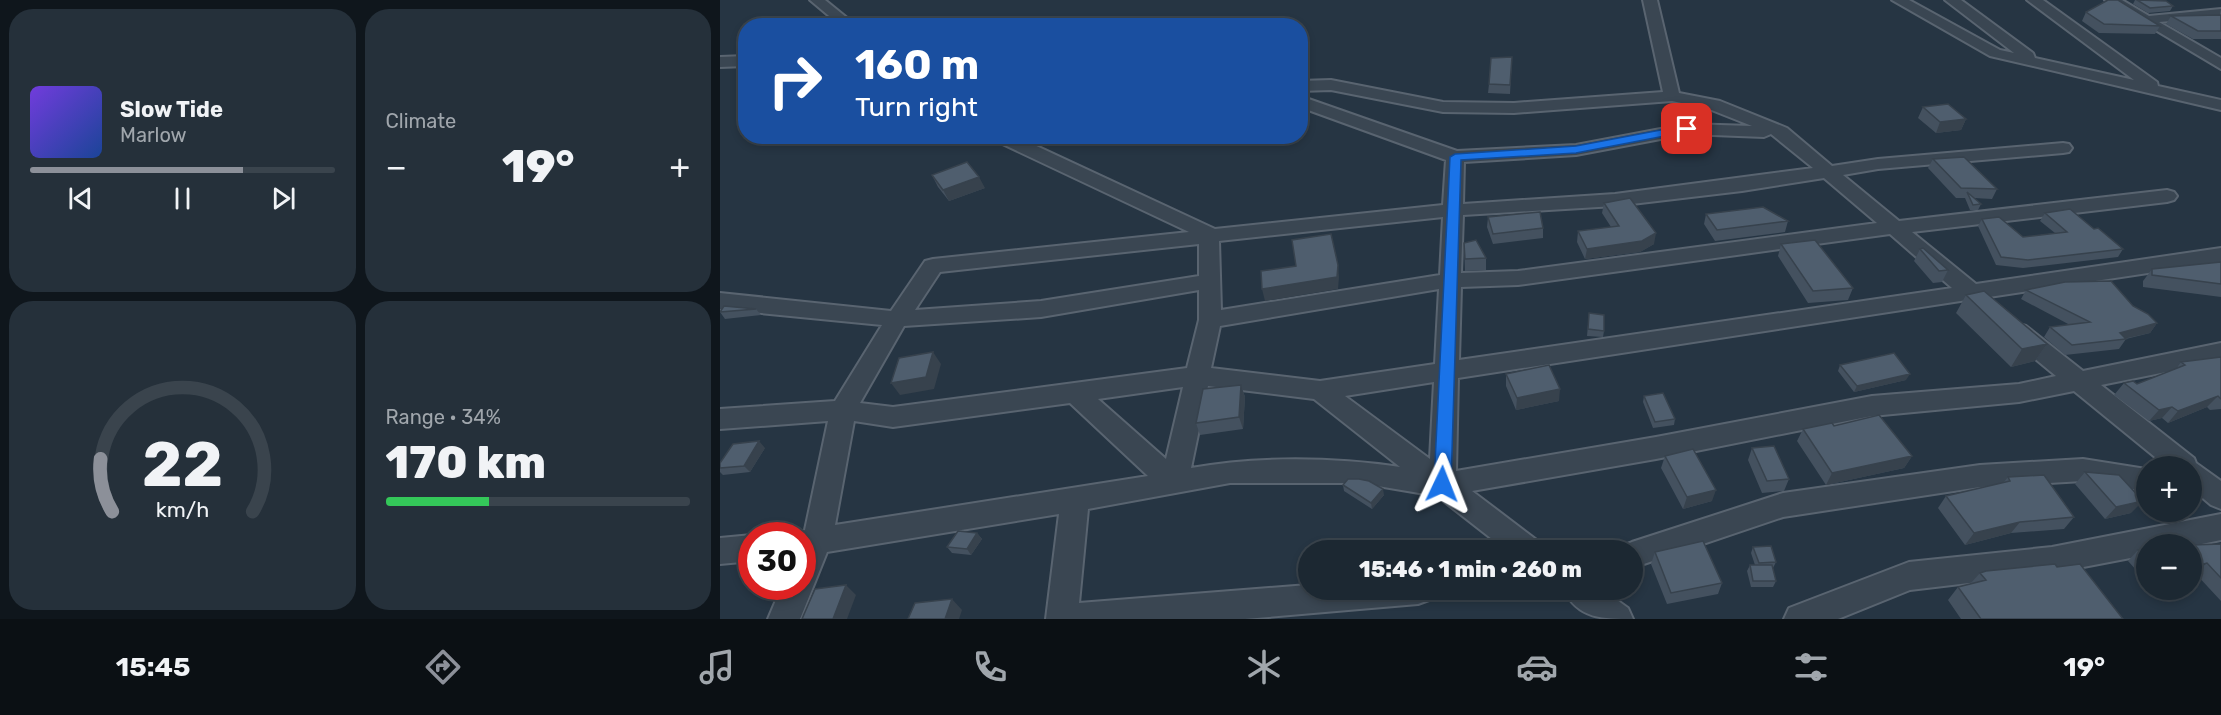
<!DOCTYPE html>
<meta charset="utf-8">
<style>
body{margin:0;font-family:Rubik,sans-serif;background:#25303a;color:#f1f3f6;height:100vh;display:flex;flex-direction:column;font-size:22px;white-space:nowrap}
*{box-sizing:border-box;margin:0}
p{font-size:20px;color:#a0a6ac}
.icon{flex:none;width:33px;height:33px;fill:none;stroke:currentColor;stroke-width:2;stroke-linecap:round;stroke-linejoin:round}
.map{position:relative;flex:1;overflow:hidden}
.panel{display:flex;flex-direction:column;gap:9px;padding:9px;background:#0f161c;width:720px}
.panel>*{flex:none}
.hud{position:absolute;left:18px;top:18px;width:570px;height:126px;border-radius:24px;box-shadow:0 3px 9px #0003,0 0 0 2px #3a444d;background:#1a4fa0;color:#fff;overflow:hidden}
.tools{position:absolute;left:1416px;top:456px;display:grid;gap:12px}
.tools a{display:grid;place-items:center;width:66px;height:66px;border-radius:50%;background:#1c2832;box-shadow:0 3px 9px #0003,0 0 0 2px #3a444d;font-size:30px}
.speed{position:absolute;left:18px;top:522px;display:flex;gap:12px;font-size:30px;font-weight:700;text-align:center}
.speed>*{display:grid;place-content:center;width:78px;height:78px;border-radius:50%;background:#1c2832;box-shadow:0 3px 9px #0003,0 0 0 2px #3a444d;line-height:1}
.speed .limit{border:9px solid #d22;background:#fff;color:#111}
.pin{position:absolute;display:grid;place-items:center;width:51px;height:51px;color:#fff;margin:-26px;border-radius:12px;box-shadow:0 3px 9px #0006}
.me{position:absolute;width:66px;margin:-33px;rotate:2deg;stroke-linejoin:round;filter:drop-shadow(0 0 4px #0008)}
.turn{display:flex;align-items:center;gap:21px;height:126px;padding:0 18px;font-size:27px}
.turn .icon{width:78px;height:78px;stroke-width:2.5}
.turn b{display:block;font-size:42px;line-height:51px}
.big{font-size:45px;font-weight:800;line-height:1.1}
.panel .tile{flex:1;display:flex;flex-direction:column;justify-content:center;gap:9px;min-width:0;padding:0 21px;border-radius:24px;background:#25303a}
.panel .dial{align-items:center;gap:0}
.dial svg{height:156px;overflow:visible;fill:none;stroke:#3a444d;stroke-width:7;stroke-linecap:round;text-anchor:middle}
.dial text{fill:#f1f3f6;stroke:none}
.song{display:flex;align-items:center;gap:18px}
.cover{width:72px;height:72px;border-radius:9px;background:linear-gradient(135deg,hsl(260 70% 55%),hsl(220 70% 35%))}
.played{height:6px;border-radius:3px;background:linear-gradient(90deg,#8c9099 70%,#3a444d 70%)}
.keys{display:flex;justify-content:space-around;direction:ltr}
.heat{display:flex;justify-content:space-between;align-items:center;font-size:33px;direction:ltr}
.charge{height:9px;border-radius:4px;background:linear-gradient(90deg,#34c759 34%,#3a444d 0)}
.panel .tiles{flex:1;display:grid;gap:9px;grid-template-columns:repeat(2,1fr)}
.trip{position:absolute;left:578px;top:540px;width:345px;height:60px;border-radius:30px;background:#1c2832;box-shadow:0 3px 9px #0003,0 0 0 2px #3a444d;font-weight:800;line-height:60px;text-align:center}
.tab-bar{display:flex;height:96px;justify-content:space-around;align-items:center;background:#0b1014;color:#a0a6ac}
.tab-bar .icon{width:42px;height:42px}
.tab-bar .active{color:#8c9099}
.tab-bar b{font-size:27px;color:#f1f3f6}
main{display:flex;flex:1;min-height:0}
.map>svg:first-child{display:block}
</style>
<main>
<section class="panel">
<div class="tiles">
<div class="tile">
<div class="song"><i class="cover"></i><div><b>Slow Tide</b><p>Marlow</p></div></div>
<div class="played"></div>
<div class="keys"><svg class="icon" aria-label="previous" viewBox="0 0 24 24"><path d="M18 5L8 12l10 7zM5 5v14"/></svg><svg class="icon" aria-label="pause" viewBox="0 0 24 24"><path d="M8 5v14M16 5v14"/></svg><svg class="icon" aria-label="next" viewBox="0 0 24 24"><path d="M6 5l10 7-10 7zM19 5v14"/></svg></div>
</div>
<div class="tile"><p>Climate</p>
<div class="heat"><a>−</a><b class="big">19°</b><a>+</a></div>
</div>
<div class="tile dial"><svg viewBox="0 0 100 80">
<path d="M14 69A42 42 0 1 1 86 69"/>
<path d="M14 69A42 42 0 0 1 8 42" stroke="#8c9099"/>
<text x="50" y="56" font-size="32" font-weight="700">22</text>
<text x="50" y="72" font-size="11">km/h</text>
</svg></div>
<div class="tile"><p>Range · 34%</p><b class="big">170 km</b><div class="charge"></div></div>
</div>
</section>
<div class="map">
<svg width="1501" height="619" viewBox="0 0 1501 619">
<rect width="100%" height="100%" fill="#263543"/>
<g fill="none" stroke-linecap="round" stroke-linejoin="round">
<!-- street casing -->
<g stroke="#596470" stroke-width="4">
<path id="street" d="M90,0H105L137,26H121Z
M923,0H937L959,93L1000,101L1067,128L1112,166L1158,159L1343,143L1349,144L1352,148L1349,152L1343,153L1158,169L1123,175L1179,221L1447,190L1454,192L1457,196L1454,200L1447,202L1192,232L1256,284L1501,248V262L1269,297L1267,304L1259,306L1247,300L738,378L736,471L936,437L1152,396L1299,384L1336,376L1290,338L1286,332L1290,326L1298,324L1306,326L1363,371L1501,343V361L1381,385L1474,458L1476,463L1501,481V509L1491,505L1472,489V466H1446L1354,391L1299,402L1152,416L936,459L752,491L818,541L823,550H786L717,496L640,483H510L368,509L359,603L588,585V590H713L709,600L698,604L525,619H326L339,514L107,552L80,619H48L62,586H82V536H73L85,530L108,421L0,429V409L115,401L162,325L0,309V293L171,311L205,261L213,259L469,232L274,140L272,136H295L495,229L723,205L726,160L580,107V96L737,151L856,145L967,124L1032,126L989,109L952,101L794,113L723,112L611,90L580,91V81L611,80L723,102L794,103L943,92ZM967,134L1044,137L1051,134L1093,168L895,194L743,204L744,162L856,155ZM1104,178L1157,223L798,271L741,273L743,215L895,206L1022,191ZM723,217L720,275L501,310L499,241ZM1170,234L1232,288L739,360L741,287L798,285ZM479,244V276L321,301L195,310L220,272ZM719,289L715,364L600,381L491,368L500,326ZM479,290V320L467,368L173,407L140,403L184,326L321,317ZM714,382L710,459L625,396ZM488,386L594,399L680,467C614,457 537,456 471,468ZM463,387L446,459L378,399ZM350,403L428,476L115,525L134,421L173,427Z
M1172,0H1189L1280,50L1294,53L1225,0H1241L1313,53L1315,58L1414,80L1307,0H1323L1437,82L1438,86L1501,100V110L1270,56Z
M1385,0H1402L1429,16L1501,9L1500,17L1439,22L1501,58V69Z
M26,56V66L0,67V57Z
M1363,459L1426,469V491L1363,481L1260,487L1063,517L912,568V550H899L902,546L912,542L1063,493L1260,465Z
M1501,514V540L1472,546L1426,544V555L1332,573L1190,590L1118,619H1064L1069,608L1189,562L1332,547Z
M32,535V561L0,564V538Z
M844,590H883L908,608L913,619C883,619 858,619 844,590Z"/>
</g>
<!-- street -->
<use href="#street" fill="#3a4652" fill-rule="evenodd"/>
</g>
<!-- wall -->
<path fill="#44515f" d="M1415,0H1435L1453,6L1450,11L1428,13L1413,4Z
M1366,12L1440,26L1435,34L1379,33L1362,21Z
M1501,15V39H1473L1446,24L1451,16Z
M792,57L790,94L768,93L769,84Z
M1203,107L1246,119L1241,130L1216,133L1198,118Z
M1213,159L1277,189L1272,199L1254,198L1261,204L1258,210H1250L1245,198H1236L1208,168Z
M212,175L265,188L229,201L218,187Z
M884,203L934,244L920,252L865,259L857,242L858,231L891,227L882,213Z
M1325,213L1374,229L1403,249L1398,257L1303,268L1276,265L1258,226L1262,219L1303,237L1335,233L1320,221Z
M986,214L1068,221L1065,232L995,241L984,224Z
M768,217L823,228V238L773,244L767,227Z
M744,243L766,258V270L745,271Z
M1061,244L1133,288L1128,300L1088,303L1058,256Z
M1200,249L1228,270L1222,282L1213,283L1194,261Z
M1501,262V297L1423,287V281L1432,269Z
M1306,290L1413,306L1437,323L1430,333L1406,339L1399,349L1345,355L1324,337L1330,327L1350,325L1301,299Z
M1246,295L1327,344L1315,361L1291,367L1236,313Z
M36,309L41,315L5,319L0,312Z
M869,313L884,331L883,337L867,336Z
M1501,357V409L1490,410L1487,407L1448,423L1442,418L1429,421L1394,395L1404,383L1417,384L1456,369L1461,362Z
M1120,365L1186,380L1134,392L1118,371Z
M786,374L839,401L796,410L786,386Z
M521,385L525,397L523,429L480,435L476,423Z
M924,396L955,419L954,425L933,428L923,402Z
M1114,426L1192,456L1184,468L1106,485L1077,441L1083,429Z
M45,448L30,472L3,475L0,472V463Z
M1032,448L1069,479L1064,491L1042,493L1028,460Z
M945,456L992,501L963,509L941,468Z
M1365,472L1411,513L1385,519L1355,484Z
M1288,477L1354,517L1344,529L1291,533L1245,545L1218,508L1226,496L1283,483Z
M623,485L664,495L652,509L624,491Z
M257,533L262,539L251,555L232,553L227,547Z
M1501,544V601L1475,573Z
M1033,547L1056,562L1053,568L1056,581L1053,587H1031L1027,571L1030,565H1035L1031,553Z
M1426,549V581L1408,561L1418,550Z
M935,552L1002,583L998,594L947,604L931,564Z
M1337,567L1403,619H1241L1228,600L1238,587L1250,584L1260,573Z"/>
<!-- shaded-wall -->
<path fill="#37424d" d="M1246,119L1241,130L1216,133L1220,122Z
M259,177L265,188L229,201L223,190Z
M936,233L934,244L920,252L865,259L867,249Z
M618,265L619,277L618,289L545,301L542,289Z
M1437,323L1430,333L1403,339L1400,333Z
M1327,344L1315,361L1291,367L1302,349Z
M213,352L221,364L214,389L180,395L171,383Z
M1190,374L1186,380L1134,392L1137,386Z
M521,385L525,397L523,429L519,417Z
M840,389L839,401L796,410L797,398Z
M1498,396L1487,407L1448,423L1458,411Z
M1452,407L1442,418L1429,421L1439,410Z
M39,441L45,448L30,472L24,466Z
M1192,456L1184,468L1106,485L1112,473Z
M663,489L664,495L652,509L651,503Z
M996,490L992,501L963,509L967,497Z
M1423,501L1411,513L1385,519L1396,507Z
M1300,522L1291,533L1245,545L1254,533Z
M257,533L262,539L251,555L247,549Z
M1487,563L1475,573L1472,574V567Z
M126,585L136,595L127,619H113Z
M232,599L242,610L239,619H225Z"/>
<!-- building -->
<path fill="#4f5e6e" stroke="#37424d" stroke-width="1.5" d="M1388,0H1398L1440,26L1384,24L1366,12Z
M1417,0L1446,1L1453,6L1430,8Z
M1501,15V31H1478L1451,16Z
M792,57L790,85L769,84L771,58Z
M1228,104L1246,119L1220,122L1203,107Z
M1244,157L1277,189L1241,188L1213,159Z
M247,162L259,177L223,190L212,175Z
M1247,192L1261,204L1253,205Z
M910,198L936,233L922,241L867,249L858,231L899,226L884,203Z
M1043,207L1068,221L997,230L986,214Z
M1350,209L1374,229L1378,228L1403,249L1308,260L1281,257L1262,219L1279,217L1303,237L1347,232L1325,213Z
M820,212L823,228L773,234L768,217Z
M611,234L618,265L617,277L542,289L541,271L576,266L572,240Z
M756,240L766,258L745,259L744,243Z
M1095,240L1133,288L1093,291L1061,244Z
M1203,248L1228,270L1219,271L1200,249Z
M1501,262V284L1432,275V269Z
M1391,281L1413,306L1428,314L1437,323L1400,333L1406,339L1352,345L1330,327L1370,322L1306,290L1345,282Z
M1264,291L1327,344L1302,349L1246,295Z
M4,306L36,309L0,312Z
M869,313L884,315V331L868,329Z
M213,352L206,377L171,383L179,358Z
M1174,353L1190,374L1137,386L1120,365Z
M1501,357V399L1498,396L1458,411L1452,407L1439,410L1404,383L1413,381L1417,384L1465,365L1461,362Z
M829,365L840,389L797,398L786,374Z
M521,385L519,417L476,423L483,389Z
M943,393L955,419L935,422L924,396Z
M1159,415L1192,456L1112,473L1083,429L1112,423L1114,426Z
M39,441L24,466L0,468V463L13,444Z
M1054,446L1069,479L1047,481L1032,448Z
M973,449L996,490L967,497L945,456Z
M1365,472L1399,475L1423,501L1396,507Z
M1324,475L1354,517L1300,522L1254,533L1226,496L1290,481L1288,477Z
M628,479H639L649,481L663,489L651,503L623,485Z
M238,531L257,533L247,549L227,547Z
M983,541L1002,583L951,593L935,552Z
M1501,544V578L1487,563L1472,567V545Z
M1051,546L1056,562L1039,563L1033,547Z
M1426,549V559L1418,550Z
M1335,564L1337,567L1360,564L1403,619H1261L1238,587L1266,580L1260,573L1266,571Z
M1030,565H1052L1056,581H1033Z
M126,585L113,619H82L95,589Z
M232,599L225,619H188L195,603Z"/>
<!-- route -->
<path fill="#1a73e8" stroke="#114b97" stroke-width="1.5" d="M967,125L973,129L971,131L856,153L741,160L731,484L728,489L722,492L716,489L714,484L730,157L735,154L856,146Z"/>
</svg>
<div class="tools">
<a>+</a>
<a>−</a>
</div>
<div class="speed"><div class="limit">30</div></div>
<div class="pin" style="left:967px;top:129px;background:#d93025"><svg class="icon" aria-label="arrive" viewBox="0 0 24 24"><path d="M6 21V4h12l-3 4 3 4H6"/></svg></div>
<svg class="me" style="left:722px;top:484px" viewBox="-20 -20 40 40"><path d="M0-17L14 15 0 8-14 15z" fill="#1a73e8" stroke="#fff" stroke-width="4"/></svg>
<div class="trip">15:46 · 1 min · 260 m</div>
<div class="hud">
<div class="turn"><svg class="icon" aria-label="right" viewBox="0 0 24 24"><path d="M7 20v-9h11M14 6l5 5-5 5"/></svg><div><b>160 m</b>Turn right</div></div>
</div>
</div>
</main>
<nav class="tab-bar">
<b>15:45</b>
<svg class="icon active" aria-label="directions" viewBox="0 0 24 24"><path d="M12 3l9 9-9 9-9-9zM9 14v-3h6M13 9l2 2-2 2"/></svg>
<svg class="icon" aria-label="music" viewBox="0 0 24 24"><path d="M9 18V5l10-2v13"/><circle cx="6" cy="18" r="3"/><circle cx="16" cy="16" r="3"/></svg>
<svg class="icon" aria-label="phone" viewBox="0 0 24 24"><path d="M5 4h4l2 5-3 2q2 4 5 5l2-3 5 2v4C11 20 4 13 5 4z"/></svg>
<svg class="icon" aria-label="climate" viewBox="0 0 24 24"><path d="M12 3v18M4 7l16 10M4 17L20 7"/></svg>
<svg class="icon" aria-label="car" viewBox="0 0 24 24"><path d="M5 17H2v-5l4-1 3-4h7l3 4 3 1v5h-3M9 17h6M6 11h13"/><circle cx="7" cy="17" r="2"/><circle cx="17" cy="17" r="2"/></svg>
<svg class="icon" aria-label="filters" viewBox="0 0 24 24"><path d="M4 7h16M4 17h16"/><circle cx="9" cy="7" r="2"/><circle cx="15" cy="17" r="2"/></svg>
<b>19°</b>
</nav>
